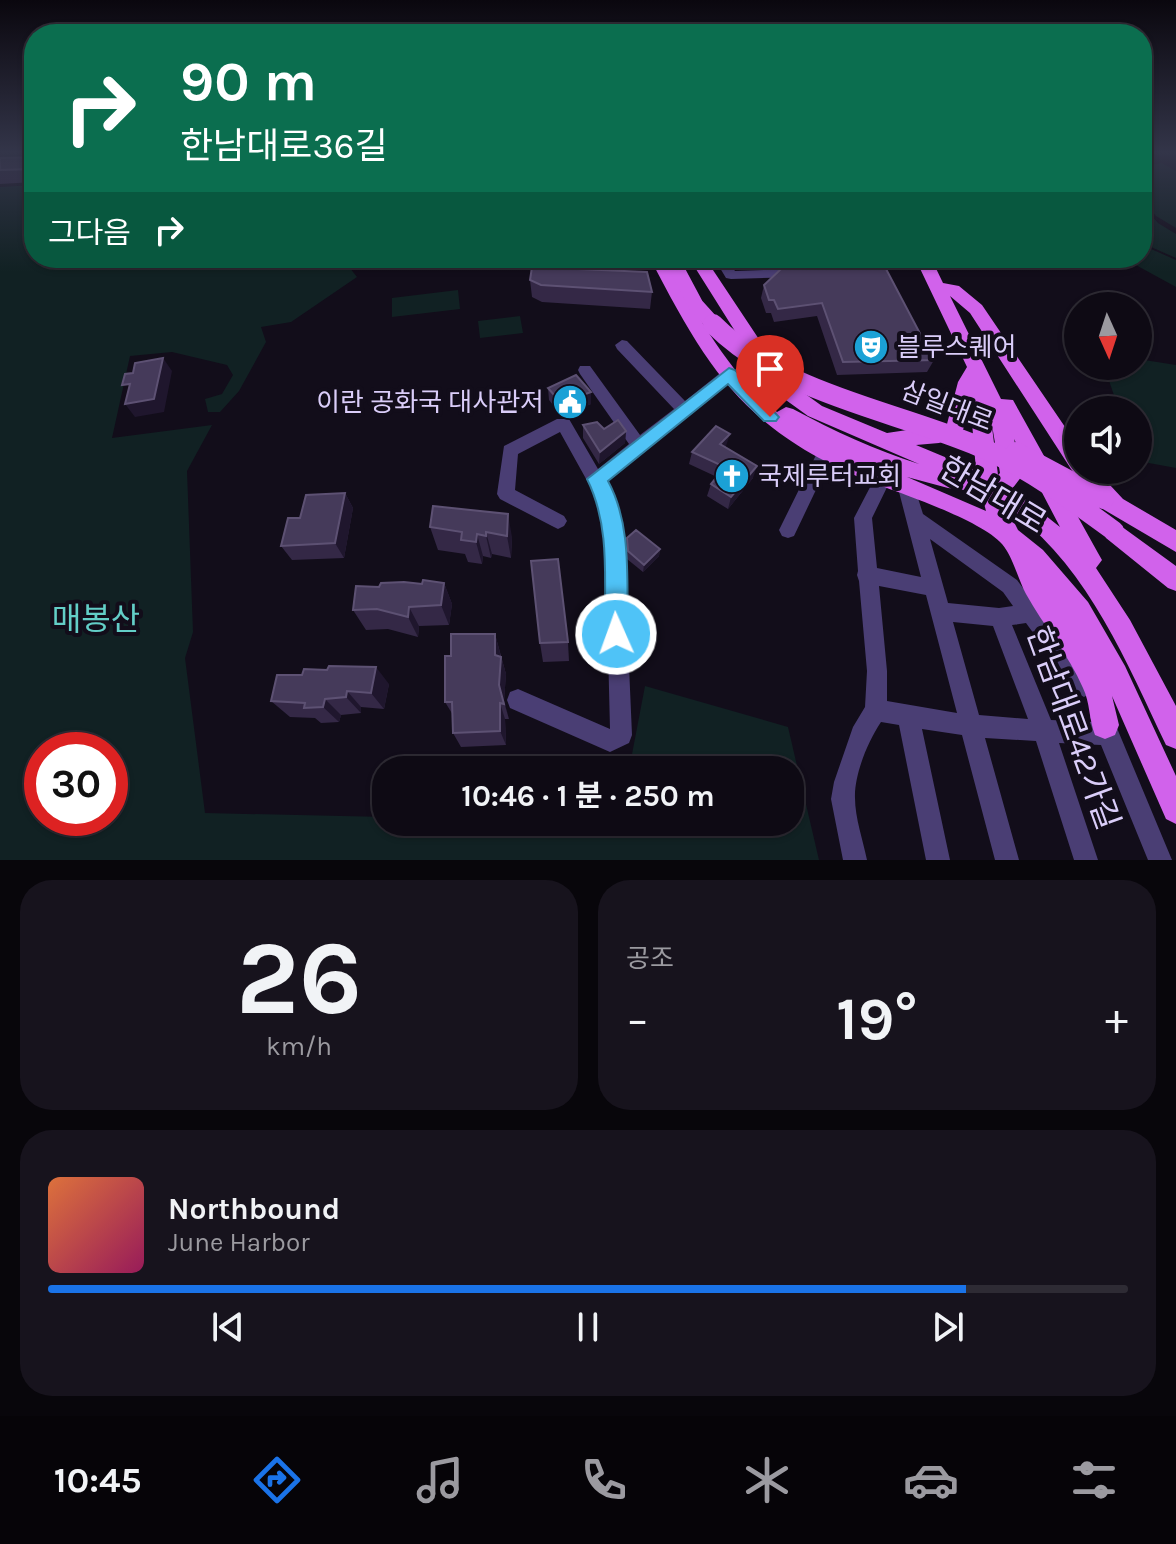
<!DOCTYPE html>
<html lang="ko">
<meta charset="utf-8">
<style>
body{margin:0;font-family:Karla,"Noto Sans KR",sans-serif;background:#17131d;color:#f1f3f6;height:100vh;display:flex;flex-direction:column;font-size:30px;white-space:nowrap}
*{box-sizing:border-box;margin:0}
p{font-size:26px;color:#9b9aa0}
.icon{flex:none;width:44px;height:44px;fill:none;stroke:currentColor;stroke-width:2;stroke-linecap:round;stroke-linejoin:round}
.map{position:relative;height:860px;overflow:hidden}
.panel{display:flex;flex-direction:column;gap:20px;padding:20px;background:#08060b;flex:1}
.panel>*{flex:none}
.top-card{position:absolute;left:24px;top:24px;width:1128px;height:244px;border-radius:32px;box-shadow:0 2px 6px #0004,0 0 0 2px #2e2b34;background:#0b6e4f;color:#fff;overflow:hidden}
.needle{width:52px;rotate:177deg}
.fabs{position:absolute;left:1064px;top:292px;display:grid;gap:16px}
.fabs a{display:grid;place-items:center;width:88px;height:88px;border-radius:50%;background:#0e0a14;box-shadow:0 2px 6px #0004,0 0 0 2px #2e2b34;font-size:40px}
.speed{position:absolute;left:24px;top:732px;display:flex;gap:16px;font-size:40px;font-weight:700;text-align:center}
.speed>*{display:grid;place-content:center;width:104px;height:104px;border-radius:50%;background:#0e0a14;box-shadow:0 2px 6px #0004,0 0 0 2px #2e2b34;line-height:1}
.speed .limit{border:12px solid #d22;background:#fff;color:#111}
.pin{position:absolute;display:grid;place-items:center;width:68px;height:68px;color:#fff;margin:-82px -34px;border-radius:50% 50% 50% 0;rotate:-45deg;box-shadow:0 0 8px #0007}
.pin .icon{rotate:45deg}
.me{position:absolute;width:88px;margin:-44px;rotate:358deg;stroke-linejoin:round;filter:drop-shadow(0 0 6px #0008)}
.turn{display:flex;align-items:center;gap:28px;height:168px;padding:0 24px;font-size:36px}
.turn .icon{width:104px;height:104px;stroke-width:2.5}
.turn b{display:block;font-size:56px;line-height:68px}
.then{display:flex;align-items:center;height:76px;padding:0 24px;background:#0003;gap:16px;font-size:30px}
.big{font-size:60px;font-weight:700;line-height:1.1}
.panel .widget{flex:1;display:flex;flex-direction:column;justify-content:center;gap:12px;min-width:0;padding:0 28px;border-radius:32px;background:#17131d}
.panel .dial{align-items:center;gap:0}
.dial b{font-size:104px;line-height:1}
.song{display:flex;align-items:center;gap:24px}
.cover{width:96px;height:96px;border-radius:12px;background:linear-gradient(135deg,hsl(20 70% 55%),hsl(330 70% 35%))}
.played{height:8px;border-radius:4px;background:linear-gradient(90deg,#1a73e8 85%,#2e2b34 85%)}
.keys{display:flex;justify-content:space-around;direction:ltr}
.heat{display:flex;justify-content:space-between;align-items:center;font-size:44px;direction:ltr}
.panel .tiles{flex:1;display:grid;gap:20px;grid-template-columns:1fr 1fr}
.widget:last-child{grid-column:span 2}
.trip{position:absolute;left:372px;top:756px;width:432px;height:80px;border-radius:32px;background:#0e0a14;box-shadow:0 2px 6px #0004,0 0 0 2px #2e2b34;font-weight:700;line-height:80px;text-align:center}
.tab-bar{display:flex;height:128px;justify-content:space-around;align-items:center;background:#060408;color:#9b9aa0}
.tab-bar .icon{width:56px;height:56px}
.tab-bar .selected{color:#1a73e8}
.tab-bar b{font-size:36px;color:#f1f3f6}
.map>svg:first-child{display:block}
</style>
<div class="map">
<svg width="1176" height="860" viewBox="0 0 1176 860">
<rect width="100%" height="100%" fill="#120d1a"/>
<!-- green -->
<path fill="#112123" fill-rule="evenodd" d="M1162,163L1176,171V228L1156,216L1142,200V167Z
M34,185V258H342L357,277L291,322L261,327L266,342L239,391L220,412H208L205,399L222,394L233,375L227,365L172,352L130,356L112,438L212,425L187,471L193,632L185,658L205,813L386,817V822H790V770H629L645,686L788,727L819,860H0V187ZM42,750H110V818H42Z
M1142,205L1158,223L1176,234V258L1142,243Z
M1142,245L1176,260V287L1123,258H1142Z
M458,290L460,309L392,317V298Z
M520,316L523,333L480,338L478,321Z
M1138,359L1176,365V468L1138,461V410H1119L1104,366H1138Z"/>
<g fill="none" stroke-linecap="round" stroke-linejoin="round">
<!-- minor -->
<path fill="#4a3e74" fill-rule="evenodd" d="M714,258H726L735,271L792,269L789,258H801L806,273L800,277L731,279L726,278Z
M845,258H857L862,268L857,276H834V270L849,268Z
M622,340L627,341L685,401L724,370H734L736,374L606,482L618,503L623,528L632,735L629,743L610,752L510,708L507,700L510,692L518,689L610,729L605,528L600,504L560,432L518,454L515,490L564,516L567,521L564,526L558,529L552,526L500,499L497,494L504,446L557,419H569L598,469L629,444L580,374L578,370L580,366H590L640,435L674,409L617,349L615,345Z
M826,445L832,447L834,452L794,536L788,538L782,536L779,530L782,524L820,447Z
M885,468L891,470L893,475L872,518L877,568L921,577L897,484L900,479L906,477L912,479L923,514L1017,580L1091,679L1095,686L1091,693L1084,697L1077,693L1026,623L1012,625L1051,720L1092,722L1090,717L1093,709L1101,706L1109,709L1172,860H1148L1101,745L1059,743L1098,860H1074L1036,741L985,738L1019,860H995L962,735L922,729L950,860H926L899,725L881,722C868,741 854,775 855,798C855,818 863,840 867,860H843L831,799L834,782L853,727L865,707L867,671L859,581L857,575L858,571L854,518L879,470ZM930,539L1003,592L1013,606L999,608L948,603ZM879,586L926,595L957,713L887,701V671ZM953,622L993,626L1028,719L979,715Z"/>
<!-- major -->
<path fill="#d162eb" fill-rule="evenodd" d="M650,258H666C696,313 727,372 777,412L786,407L793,409C834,431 875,450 919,464L808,416L772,390L689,258H705L786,380L822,406L887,433L947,424L958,382L967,367L915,258H931L943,283L959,286L982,305L1078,446V470H1096L1123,499L1176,530V552L1096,505L1095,496L1071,469L970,313L950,296L1001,399L1013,400L1098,553L1102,560L1096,568L1130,620L1176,706V749L1166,745C1126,661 1086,563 1007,508L1018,530L1043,550L1088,602L1125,666L1176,776V824L1166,819L1112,696L1119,725L1115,735L1105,739L1095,735C1089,720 1090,702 1083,688C1069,655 1043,625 1026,594C1018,579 1013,557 1002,544C982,521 906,495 876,484C749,434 710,375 650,258ZM971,411L976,470L916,445L939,443L961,434ZM991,419L1000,473L998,475ZM1014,439L1060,527L1012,489L1022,476ZM907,477L948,488L981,492L986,511Z
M1114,521L1176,566V591L1168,588L1106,538L1103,531L1106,524Z"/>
<!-- major-bridge-far1 -->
<path stroke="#d162eb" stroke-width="15" d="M671,258L696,305L715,326"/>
<!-- major-bridge -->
<path stroke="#d162eb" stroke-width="20" d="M713,324C782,393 885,408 973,444C1024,465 1069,498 1114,531
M1016,452L1104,499"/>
</g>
<!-- wall -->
<path fill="#342846" d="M0,151L5,155V158L34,157V182L0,184Z
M865,258H910L905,268H886L934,360L927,372L837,375L817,316L774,322L771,313H766L761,298L764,285L869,268Z
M530,280L652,292L650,309L542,302L532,297Z
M548,388L591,404L562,416L549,400Z
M583,425L626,431L625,443L599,464L583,438Z
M726,446L725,447L753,478L728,509L707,496L711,484L717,477L689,464L692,452Z
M345,493L353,508L344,558L292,560L281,546Z
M433,506L512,537L511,558L492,554L491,558L483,556L482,564L468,562L465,554L438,550L430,527Z
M627,538L660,549L659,556L643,572L627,559Z
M444,583L452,604L449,625L419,626L418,637L388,629L366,630L353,610L379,587Z
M495,634L506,674L504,701L509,719H505L506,745L461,747L453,733V715L445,702L451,656Z
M568,642L569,661L543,662L540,643Z
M302,675L389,684L384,709L361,707V713L341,715L339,722L321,723L315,718L290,717L271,701Z"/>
<!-- shaded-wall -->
<path fill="#1f162d" d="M0,151H2L5,155L8,171L0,161Z
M163,358L172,371L164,412L135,417L125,404Z
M591,392V404L562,416L561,403Z
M626,431L625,443L599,464L600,452Z
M730,434L726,446L717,457L720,444Z
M757,466L753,478L728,509L731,497Z
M345,493L353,508L344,558L335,543Z
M508,514L512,537L511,558L507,536Z
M486,532L492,554L491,558L486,536Z
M477,534L483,556L482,564L476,542Z
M660,549L659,556L643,572L644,565Z
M444,583L452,604L449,625L441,605Z
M409,607L419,626L418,637L408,617Z
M495,634L500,653V670L501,657L506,674L504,701L509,719L499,685L495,655Z
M376,667L389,684L384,709L371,693Z
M347,691L361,707V713L346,697Z
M325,699L341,715L339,722L323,707Z
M500,703L505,719L506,745L500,731Z"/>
<!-- building -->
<path fill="#453a5a" stroke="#5d5173" stroke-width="2" d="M34,157V169L0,170V158Z
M532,267L647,272L652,292L541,285L530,280Z
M885,267L934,360L843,362L822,303L778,309L774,300H769L764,285L781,269Z
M163,358L154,399L125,404L130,384L122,385L125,374L133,373L135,363Z
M576,375L591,392L561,403L548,388Z
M618,420L626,431L600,452L583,425L597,422L604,429Z
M716,426L730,434L720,444L757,466L731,497L711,484L725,467L692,452Z
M345,493L335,543L281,546L288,518H300L306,495Z
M433,506L508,514L507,536L486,532V536L477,534L476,542L461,540L462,532L430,527Z
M636,530L660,549L644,565L628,551L627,538Z
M558,559L568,642L540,643L531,561Z
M423,580L444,583L441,605L409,607L408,617L377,609L353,610L356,586L379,587L381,583L404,582L422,584Z
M451,634H495V655L501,657L499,685L504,704L500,703V731L453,733L452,702H445V656H451Z
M329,666L376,667L371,693L347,691L346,697L325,699L323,707L304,708L305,703L271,701L277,675H302L304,669L327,670Z"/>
<!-- sky -->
<linearGradient id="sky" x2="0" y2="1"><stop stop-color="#0a070e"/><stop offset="0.56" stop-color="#333549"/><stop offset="1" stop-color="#333549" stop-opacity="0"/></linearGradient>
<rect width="1176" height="272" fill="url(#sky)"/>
<!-- route -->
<path fill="#4fc3f7" stroke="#337fa1" stroke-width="2" d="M729,368L735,370L779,417L776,421H764L728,384L608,481C633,527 626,583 628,634L624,642L616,645L608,642L605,634C604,581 611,527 587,479Z"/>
<!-- icons -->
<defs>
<g id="theatre-disc" transform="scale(1.8)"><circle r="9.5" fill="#1ba1d6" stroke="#120d1a"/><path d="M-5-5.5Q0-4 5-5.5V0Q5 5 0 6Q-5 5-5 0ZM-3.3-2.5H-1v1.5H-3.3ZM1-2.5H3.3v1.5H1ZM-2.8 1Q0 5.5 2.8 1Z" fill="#fff"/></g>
<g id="civic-disc" transform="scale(1.8)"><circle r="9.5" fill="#1ba1d6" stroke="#120d1a"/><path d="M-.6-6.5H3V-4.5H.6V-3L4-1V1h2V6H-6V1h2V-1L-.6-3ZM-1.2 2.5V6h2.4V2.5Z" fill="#fff"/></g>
<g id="church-disc" transform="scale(1.8)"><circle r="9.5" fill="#1ba1d6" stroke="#120d1a"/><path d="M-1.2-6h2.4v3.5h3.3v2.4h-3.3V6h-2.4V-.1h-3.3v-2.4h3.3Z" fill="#fff"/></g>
</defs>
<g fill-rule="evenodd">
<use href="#theatre-disc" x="871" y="347"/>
<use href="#civic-disc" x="570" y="402"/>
<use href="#church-disc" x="732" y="476"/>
</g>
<g text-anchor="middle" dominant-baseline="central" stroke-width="8" stroke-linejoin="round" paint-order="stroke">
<!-- poi labels -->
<g font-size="26" fill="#dacdf9" stroke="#120d1a" text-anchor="start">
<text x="897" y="347">블루스퀘어</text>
<text x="544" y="402" text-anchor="end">이란 공화국 대사관저</text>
<text x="758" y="476">국제루터교회</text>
</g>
<!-- street labels -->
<g font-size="26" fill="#dacdf9" stroke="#120d1a">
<text transform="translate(947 406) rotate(21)">삼일대로</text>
</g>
<!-- near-street labels -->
<g font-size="32" fill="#dacdf9" stroke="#120d1a">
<text transform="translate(993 495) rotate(31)">한남대로</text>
<text transform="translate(1073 728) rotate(70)">한남대로42가길</text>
</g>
<!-- near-park labels -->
<g font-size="32" fill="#63cec7" stroke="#120d1a">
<text x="96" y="619">매봉산</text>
</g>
</g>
</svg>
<div class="fabs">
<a><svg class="needle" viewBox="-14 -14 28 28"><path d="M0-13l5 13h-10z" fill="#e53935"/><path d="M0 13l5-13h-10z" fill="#9b9aa0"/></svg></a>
<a><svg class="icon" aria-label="sound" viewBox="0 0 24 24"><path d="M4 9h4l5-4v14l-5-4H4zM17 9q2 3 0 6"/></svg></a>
</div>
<div class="speed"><div class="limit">30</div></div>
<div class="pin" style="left:770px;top:417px;background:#d93025"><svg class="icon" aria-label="arrive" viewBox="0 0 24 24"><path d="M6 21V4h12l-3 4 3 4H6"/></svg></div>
<svg class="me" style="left:616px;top:634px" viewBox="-20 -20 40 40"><circle r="17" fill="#4fc3f7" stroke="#fff" stroke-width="3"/><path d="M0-11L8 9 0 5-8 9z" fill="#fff"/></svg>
<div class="trip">10:46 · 1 분 · 250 m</div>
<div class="top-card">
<div class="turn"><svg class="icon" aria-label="right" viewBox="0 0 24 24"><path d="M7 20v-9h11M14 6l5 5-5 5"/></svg><div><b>90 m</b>한남대로36길</div></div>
<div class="then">그다음<svg class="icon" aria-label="right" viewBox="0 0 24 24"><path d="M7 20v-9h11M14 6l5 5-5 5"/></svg></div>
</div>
</div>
<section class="panel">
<div class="tiles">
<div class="widget dial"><b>26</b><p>km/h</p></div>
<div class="widget"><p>공조</p>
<div class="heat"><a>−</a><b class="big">19°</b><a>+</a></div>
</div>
<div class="widget">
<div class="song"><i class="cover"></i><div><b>Northbound</b><p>June Harbor</p></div></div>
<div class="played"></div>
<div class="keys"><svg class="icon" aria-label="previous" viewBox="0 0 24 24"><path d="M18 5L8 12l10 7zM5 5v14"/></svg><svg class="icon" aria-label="pause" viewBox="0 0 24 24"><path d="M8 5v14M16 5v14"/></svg><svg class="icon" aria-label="next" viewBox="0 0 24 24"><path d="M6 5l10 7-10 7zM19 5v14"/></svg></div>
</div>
</div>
</section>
<nav class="tab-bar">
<b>10:45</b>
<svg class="icon selected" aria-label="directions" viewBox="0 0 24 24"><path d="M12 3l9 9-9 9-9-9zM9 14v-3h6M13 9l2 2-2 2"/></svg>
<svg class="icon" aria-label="music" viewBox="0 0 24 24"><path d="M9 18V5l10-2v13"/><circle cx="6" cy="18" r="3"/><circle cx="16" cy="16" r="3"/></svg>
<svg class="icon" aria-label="phone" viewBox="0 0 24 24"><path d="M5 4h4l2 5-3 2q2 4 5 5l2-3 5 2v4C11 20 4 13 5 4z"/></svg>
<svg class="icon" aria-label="climate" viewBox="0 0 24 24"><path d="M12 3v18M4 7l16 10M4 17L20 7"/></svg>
<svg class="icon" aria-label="car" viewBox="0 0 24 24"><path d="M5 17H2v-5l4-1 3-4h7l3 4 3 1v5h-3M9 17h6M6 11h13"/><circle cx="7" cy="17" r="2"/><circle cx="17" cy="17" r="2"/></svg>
<svg class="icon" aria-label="filters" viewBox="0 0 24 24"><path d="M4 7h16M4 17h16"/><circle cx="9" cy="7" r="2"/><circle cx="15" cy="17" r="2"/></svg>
</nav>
